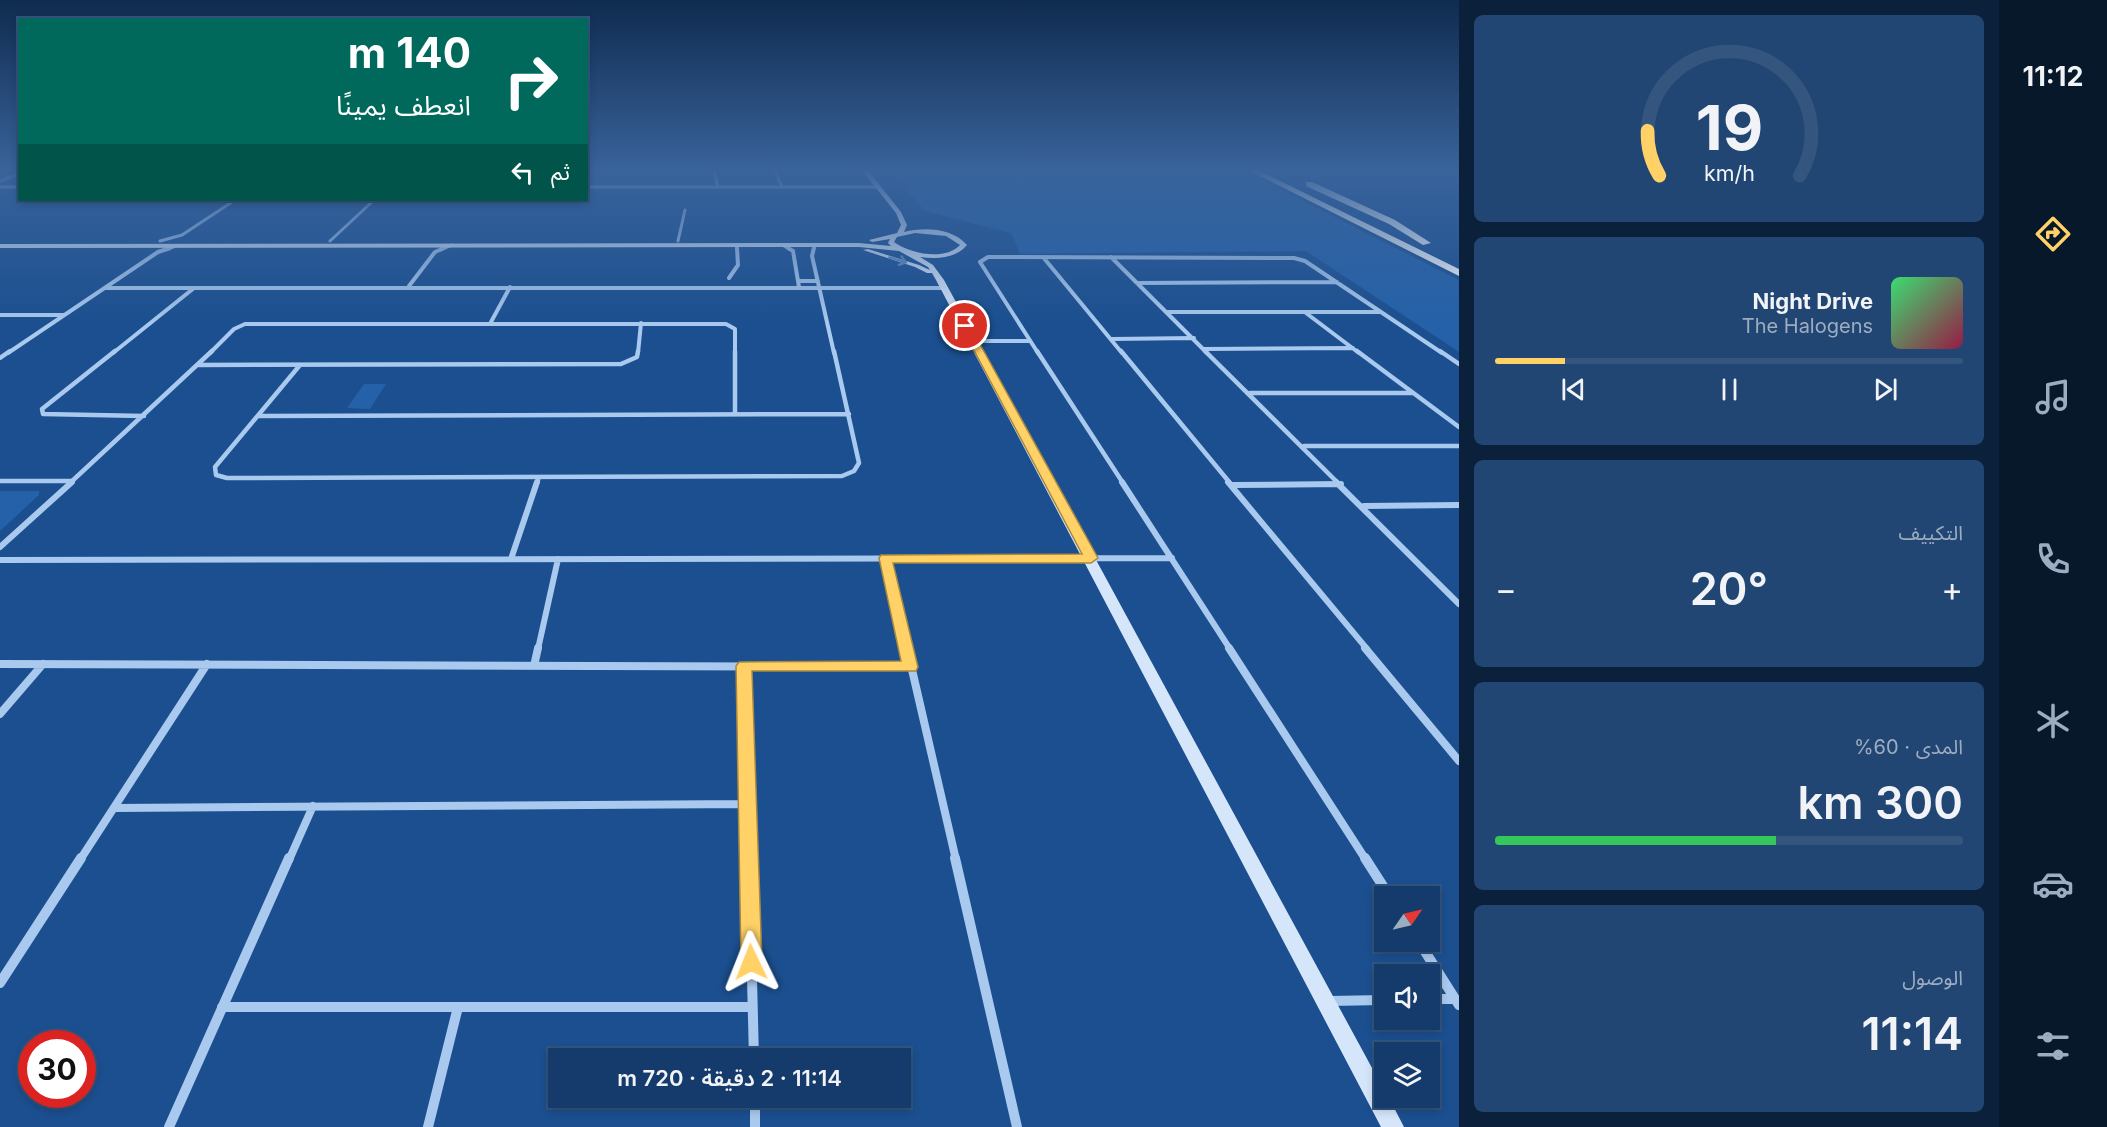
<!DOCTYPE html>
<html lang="ar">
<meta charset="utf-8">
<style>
body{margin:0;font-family:Inter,"Noto Sans Arabic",sans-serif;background:#214673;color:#f1f3f6;direction:rtl;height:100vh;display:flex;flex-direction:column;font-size:22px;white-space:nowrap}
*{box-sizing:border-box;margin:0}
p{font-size:20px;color:#9dadc1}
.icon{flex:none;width:33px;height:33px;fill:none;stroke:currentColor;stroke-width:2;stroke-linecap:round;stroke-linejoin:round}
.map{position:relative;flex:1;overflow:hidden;direction:ltr}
.panel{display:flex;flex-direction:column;gap:15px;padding:15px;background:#0b203b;width:540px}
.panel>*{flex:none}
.hud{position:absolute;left:18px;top:18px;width:570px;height:183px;border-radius:0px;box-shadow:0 3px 9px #0003,0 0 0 2px #33557e;direction:rtl;background:#00695c;color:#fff;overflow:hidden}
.needle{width:39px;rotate:56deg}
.controls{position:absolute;left:1374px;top:886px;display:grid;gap:12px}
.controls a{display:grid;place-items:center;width:66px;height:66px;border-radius:0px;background:#143b6b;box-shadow:0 3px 9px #0003,0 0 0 2px #33557e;font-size:30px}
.speed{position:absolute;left:18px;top:1030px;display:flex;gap:12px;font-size:30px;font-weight:700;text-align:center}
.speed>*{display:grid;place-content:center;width:78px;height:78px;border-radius:50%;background:#143b6b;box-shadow:0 3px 9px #0003,0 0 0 2px #33557e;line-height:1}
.speed .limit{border:9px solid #d22;background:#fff;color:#111}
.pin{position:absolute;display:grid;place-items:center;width:51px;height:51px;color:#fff;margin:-26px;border:3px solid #fff;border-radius:50%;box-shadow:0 2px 6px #0007}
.me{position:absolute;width:66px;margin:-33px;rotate:358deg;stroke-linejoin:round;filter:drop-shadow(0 0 4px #0008)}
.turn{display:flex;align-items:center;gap:21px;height:126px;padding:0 18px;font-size:27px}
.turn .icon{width:78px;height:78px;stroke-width:2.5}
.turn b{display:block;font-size:42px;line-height:51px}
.then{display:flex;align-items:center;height:57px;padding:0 18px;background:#0003;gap:12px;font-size:22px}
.big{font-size:45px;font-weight:600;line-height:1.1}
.panel .tile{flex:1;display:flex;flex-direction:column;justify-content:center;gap:9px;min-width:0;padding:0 21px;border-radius:9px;background:#214673}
.panel .dial{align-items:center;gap:0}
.dial svg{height:156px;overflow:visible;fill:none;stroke:#33557e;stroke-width:7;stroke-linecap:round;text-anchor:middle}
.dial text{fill:#f1f3f6;stroke:none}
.song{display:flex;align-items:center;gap:18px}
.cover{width:72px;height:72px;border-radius:9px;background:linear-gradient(135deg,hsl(140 70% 55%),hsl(340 70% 35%))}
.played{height:6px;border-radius:3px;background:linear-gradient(90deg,#ffd166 15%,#33557e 15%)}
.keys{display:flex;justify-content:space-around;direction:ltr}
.heat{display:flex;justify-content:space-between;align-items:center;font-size:33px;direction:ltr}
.charge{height:9px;border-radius:4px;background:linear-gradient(90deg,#34c759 60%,#33557e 0)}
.trip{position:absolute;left:548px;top:1048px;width:363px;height:60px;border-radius:0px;background:#143b6b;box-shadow:0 3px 9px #0003,0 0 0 2px #33557e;font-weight:600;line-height:60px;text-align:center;direction:rtl}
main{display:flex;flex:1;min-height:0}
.tab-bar{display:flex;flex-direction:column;width:108px;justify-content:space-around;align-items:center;background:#08182b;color:#9dadc1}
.tab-bar .icon{width:42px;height:42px}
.tab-bar .current{color:#ffd166}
.tab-bar b{font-size:27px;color:#f1f3f6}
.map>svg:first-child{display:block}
</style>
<main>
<nav class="tab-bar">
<b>11:12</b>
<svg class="icon current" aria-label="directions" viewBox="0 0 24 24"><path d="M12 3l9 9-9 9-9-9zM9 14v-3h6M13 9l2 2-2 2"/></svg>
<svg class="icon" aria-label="music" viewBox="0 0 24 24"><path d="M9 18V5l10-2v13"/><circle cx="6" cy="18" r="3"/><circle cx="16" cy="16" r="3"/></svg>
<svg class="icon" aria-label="phone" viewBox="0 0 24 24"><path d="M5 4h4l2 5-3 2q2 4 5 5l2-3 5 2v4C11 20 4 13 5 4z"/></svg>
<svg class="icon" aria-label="climate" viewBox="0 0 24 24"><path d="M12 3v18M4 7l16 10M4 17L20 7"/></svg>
<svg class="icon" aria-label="car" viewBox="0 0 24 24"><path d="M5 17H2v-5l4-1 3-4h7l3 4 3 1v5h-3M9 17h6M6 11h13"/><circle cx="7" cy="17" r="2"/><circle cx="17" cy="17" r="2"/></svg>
<svg class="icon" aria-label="filters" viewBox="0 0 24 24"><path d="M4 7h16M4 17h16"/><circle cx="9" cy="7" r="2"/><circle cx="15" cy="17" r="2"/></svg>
</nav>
<section class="panel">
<div class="tile dial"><svg viewBox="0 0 100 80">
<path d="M14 69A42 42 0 1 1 86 69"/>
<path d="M14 69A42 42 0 0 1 8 46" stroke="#ffd166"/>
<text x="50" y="56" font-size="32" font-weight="700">19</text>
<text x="50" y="72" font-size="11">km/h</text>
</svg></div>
<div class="tile">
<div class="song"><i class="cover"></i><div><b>Night Drive</b><p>The Halogens</p></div></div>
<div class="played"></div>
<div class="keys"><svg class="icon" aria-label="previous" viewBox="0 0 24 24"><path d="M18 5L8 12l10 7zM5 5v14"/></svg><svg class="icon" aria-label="pause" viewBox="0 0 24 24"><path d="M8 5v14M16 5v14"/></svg><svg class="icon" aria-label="next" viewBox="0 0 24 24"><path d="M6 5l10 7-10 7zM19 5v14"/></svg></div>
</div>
<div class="tile"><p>التكييف</p>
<div class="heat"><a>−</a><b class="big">20°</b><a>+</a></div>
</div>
<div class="tile"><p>المدى · 60%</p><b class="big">300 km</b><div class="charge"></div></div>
<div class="tile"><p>الوصول</p><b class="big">11:14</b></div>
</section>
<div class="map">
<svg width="1459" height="1127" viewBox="0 0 1459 1127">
<rect width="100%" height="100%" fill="#1b4f8f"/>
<!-- green -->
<path fill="#2461a8" d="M887,168H1238L1459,280V352L1306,251L1020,254L1011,233L925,211Z
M364,384H386L370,409L347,408Z
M0,491H39V495L0,531Z"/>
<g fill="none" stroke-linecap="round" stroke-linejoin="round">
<!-- street-far5 -->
<path stroke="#a9c9ee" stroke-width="3" d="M713,168L718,187
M774,168L782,187
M586,169H713
M0,181L20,173
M0,187H20
M586,187H878
M160,241L182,235L235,200
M330,241L374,200
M678,241L685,210
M737,245V250
M784,246L791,250
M165,250L176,246
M441,250L452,245
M813,250L814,246"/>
<!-- street-far4 -->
<path stroke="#a9c9ee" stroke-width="4" d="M788,248L793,251L799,287
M814,248L812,256L834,353
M1043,257L1122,353
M1111,257L1207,353
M729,278L738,265L737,248
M798,281H818
M1137,283L1337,282
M409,286L435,252L444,248
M105,288H944
M1167,312H1380
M1306,313L1359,353
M0,315H64
M491,322L510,287
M1112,339L1194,338
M974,341H1029
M1204,349L1353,348
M8,353L158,252L170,248
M113,353L194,288
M210,353L234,329L245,324H726L735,329V353
M638,353L641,323
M1038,353L980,262L988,257L1294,258L1305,261L1442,353"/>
<!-- street-far3 -->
<path stroke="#a9c9ee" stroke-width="4.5" d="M115,351L42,409L43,414L144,416
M735,351V414
M1037,351L1123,483
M1121,351L1230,483
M1205,351L1338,483
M1357,351L1459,427
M1440,351L1459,364
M0,358L10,351
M199,365L621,364L637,357L638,351
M300,365L215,467L216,475L227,478L842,476L854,471L859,463L834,351
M1250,393H1412
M258,416L849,414
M1304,446H1459
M0,481H71
M70,483L212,351
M537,483L539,477"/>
<!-- street-far2 -->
<path stroke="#a9c9ee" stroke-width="6" d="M1122,482L1230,649
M1228,482L1367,649
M1336,482L1459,604
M1233,485L1341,484
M1364,506L1459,505
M0,547L72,482
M886,558L907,649
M511,559L537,482
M0,560L1172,558
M538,649L558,559"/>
<!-- street-far1 -->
<path stroke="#a9c9ee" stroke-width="8" d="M907,648L956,860
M1229,648L1366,860
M1365,648L1459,761
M0,664L911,667
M534,666L538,648
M744,666L749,860
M0,714L43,664
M114,808L747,804
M80,860L207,664
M289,860L313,806"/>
<!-- street -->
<path stroke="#a9c9ee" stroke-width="10" d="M749,858L754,1059
M955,858L1017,1127
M1365,858L1390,897
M1419,942L1459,1005
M0,983L81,858
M1430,999H1455
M1329,1001L1384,1000
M222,1007H752
M755,1098V1127
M169,1127L289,858
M428,1127L458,1007"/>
<!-- secondary -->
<path fill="#d6e6fa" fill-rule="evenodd" d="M860,168H866L901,212L907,225L904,232C925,227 952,228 967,245C955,259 937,259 920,257L933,265L944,280L1384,1090V1098H1389L1404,1127H1381L936,280L932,273H927L915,267L863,250L868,249L919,265L930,270L928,267L899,251L859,247L0,248V244L859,243L891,246L888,243L890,239L872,242L869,240L897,233L901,225L896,213ZM915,233L946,236L960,245C945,261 911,254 894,242L897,237Z"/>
<!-- highway -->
<path fill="#fff" fill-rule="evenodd" d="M1244,168H1254L1459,269V276Z
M1306,182H1312L1395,220L1431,243L1423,245L1389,224L1306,186Z"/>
</g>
<!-- one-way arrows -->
<defs><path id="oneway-shaft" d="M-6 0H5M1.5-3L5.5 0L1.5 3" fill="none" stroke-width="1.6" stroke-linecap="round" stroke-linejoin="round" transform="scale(1.5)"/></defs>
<use stroke="#668bba" href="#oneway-shaft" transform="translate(898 260) rotate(17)"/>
<!-- sky -->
<linearGradient id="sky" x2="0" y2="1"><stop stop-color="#0f2b4f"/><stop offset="0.52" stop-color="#39639b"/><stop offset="1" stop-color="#39639b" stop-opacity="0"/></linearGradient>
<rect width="1459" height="326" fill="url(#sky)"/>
<!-- route -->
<path fill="#ffd166" stroke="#a68842" stroke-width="1.5" d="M965,323L970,326L1098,558L1091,563H893L918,667L916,671H752L762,962L759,970L751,973L744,970L741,962L736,666L739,662L901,661L879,558L881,555L1082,554L961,326Z"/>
</svg>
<div class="controls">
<a><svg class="needle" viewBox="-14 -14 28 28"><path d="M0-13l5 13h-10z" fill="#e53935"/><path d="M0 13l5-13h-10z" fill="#9dadc1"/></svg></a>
<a><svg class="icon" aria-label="sound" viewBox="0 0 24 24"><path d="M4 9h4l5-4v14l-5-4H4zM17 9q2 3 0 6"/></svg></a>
<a><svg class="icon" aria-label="layers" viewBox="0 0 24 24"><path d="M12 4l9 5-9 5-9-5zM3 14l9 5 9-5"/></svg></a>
</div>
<div class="speed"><div class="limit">30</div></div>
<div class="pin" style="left:965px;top:326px;background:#d93025"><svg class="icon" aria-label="arrive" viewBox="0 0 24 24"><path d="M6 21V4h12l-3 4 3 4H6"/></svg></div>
<svg class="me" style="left:751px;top:962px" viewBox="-20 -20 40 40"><path d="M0-17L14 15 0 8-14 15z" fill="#ffd166" stroke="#fff" stroke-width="4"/></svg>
<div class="trip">11:14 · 2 دقيقة · 720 m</div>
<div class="hud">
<div class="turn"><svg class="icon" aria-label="right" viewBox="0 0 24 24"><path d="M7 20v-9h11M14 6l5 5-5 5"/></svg><div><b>140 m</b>انعطف يمينًا</div></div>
<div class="then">ثم<svg class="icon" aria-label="left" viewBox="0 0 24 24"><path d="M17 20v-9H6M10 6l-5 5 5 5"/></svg></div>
</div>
</div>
</main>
